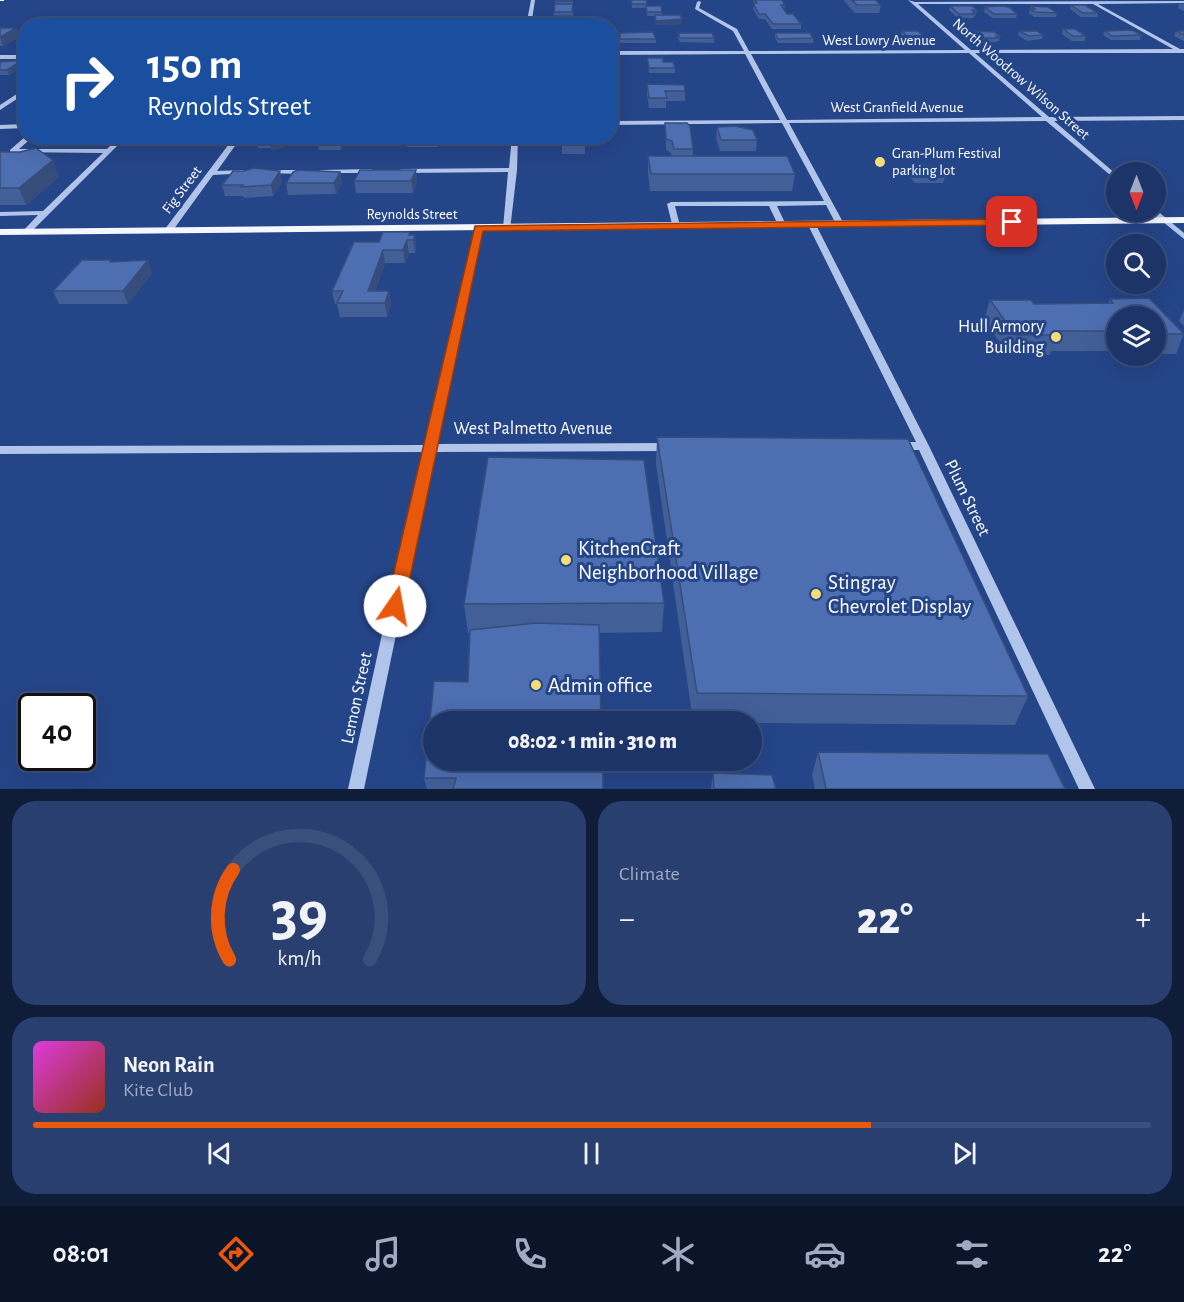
<!DOCTYPE html>
<meta charset="utf-8">
<style>
body{margin:0;font-family:"Alegreya Sans",sans-serif;background:#293f70;color:#f1f3f6;height:100vh;display:flex;flex-direction:column;font-size:22px;white-space:nowrap}
*{box-sizing:border-box;margin:0}
p{font-size:20px;color:#a0aac0}
.icon{flex:none;width:33px;height:33px;fill:none;stroke:currentColor;stroke-width:2;stroke-linecap:round;stroke-linejoin:round}
.map{position:relative;height:789px;overflow:hidden}
.panel{display:flex;flex-direction:column;gap:12px;padding:12px;background:#0f1d39;flex:1}
.panel>*{flex:none}
.guide{position:absolute;left:18px;top:18px;width:600px;height:126px;border-radius:24px;box-shadow:0 6px 24px #0002,0 0 0 2px #3a4f7b;background:#1a4fa0;color:#fff;overflow:hidden}
.needle{width:39px;rotate:180deg}
.buttons{position:absolute;left:1106px;top:162px;display:grid;gap:12px}
.buttons a{display:grid;place-items:center;width:60px;height:60px;border-radius:50%;background:#1c3467;box-shadow:0 6px 24px #0002,0 0 0 2px #3a4f7b;font-size:30px}
.speed{position:absolute;left:18px;top:693px;display:flex;gap:12px;font-size:30px;font-weight:700;text-align:center}
.speed>*{display:grid;place-content:center;width:78px;height:78px;border-radius:50%;background:#1c3467;box-shadow:0 6px 24px #0002,0 0 0 2px #3a4f7b;line-height:1}
.speed .limit{border:3px solid #111;border-radius:9px;background:#fff;color:#111}
.pin{position:absolute;display:grid;place-items:center;width:51px;height:51px;color:#fff;margin:-26px;border-radius:12px;box-shadow:0 3px 9px #0006}
.me{position:absolute;width:66px;margin:-33px;rotate:12deg;stroke-linejoin:round;filter:drop-shadow(0 0 4px #0008)}
.turn{display:flex;align-items:center;gap:21px;height:126px;padding:0 30px;font-size:27px}
.turn .icon{width:78px;height:78px;stroke-width:2.5}
.turn b{display:block;font-size:42px;line-height:51px}
.big{font-size:45px;font-weight:800;line-height:1.1}
.panel .widget{flex:1;display:flex;flex-direction:column;justify-content:center;gap:9px;min-width:0;padding:0 21px;border-radius:24px;background:#293f70}
.panel .dial{align-items:center;gap:0}
.dial svg{height:156px;overflow:visible;fill:none;stroke:#3a4f7b;stroke-width:7;stroke-linecap:round;text-anchor:middle}
.dial text{fill:#f1f3f6;stroke:none}
.song{display:flex;align-items:center;gap:18px}
.cover{width:72px;height:72px;border-radius:9px;background:linear-gradient(135deg,hsl(300 70% 55%),hsl(10 70% 35%))}
.played{height:6px;border-radius:3px;background:linear-gradient(90deg,#ea580c 75%,#3a4f7b 75%)}
.keys{display:flex;justify-content:space-around;direction:ltr}
.heat{display:flex;justify-content:space-between;align-items:center;font-size:33px;direction:ltr}
.panel .tiles{flex:1;display:grid;gap:12px;grid-template-columns:1fr 1fr}
.widget:last-child{grid-column:span 2}
.trip{position:absolute;left:423px;top:711px;width:339px;height:60px;border-radius:30px;background:#1c3467;box-shadow:0 6px 24px #0002,0 0 0 2px #3a4f7b;font-weight:800;line-height:60px;text-align:center}
.tab-bar{display:flex;height:96px;justify-content:space-around;align-items:center;background:#0b1529;color:#a0aac0}
.tab-bar .icon{width:42px;height:42px}
.tab-bar .current{color:#ea580c}
.tab-bar b{font-size:27px;color:#f1f3f6}
.map>svg:first-child{display:block}
</style>
<div class="map">
<svg width="1184" height="789" viewBox="0 0 1184 789">
<rect width="100%" height="100%" fill="#254589"/>
<g fill="none" stroke-linecap="round" stroke-linejoin="round">
<!-- minor -->
<path fill="#b1c4ea" fill-rule="evenodd" d="M531,0H535L531,26H526Z
M908,0L915,2L1184,1V3L1098,4L1180,49H1184V53H975L1049,117L1184,116V120L1054,121L1116,174V180L1046,121L789,123L844,224L843,226H837L826,205L777,206L786,225L782,227L778,225L769,206H675L680,226L679,228H673L667,204L671,202L824,201L782,123L610,125V121L780,120L745,54L610,55V51H744L733,31L695,9L697,2L699,1L701,2L699,8L737,29L749,51L965,50ZM918,4H1093L1173,49L971,50ZM969,53L1042,117L787,120L751,54Z
M0,55H26V59H0Z
M26,88V93L0,110V105Z
M26,124V128L0,129V125Z
M26,136H34L19,149H107L120,136H127L29,234H26L22,232L38,215L0,216V212L43,211L103,153L10,152V150Z
M235,136H242L217,171L245,170L249,172L247,173L213,175L171,233H165V229Z
M512,136H518L517,170L510,230H504L503,228L508,172L402,173L398,171L402,169L509,168Z
M267,170H305L309,172L305,174L265,173L263,172Z
M321,170L371,169L375,171L371,173H319L317,172Z
M1155,209L1184,233V239L1152,213V212H1155Z
M809,223H815L816,225L929,446L1095,789H1079L919,450H897L891,446L897,442H916L808,225Z
M476,226H482L483,228L435,444L669,443L675,447L669,451L434,452L364,789H348L422,452L0,454V446L424,445Z"/>
<!-- major -->
<path fill="#f5f7fe" fill-rule="evenodd" d="M1184,217V223L0,235V229Z"/>
<!-- rail -->
<path stroke="#fff" stroke-width="2" stroke-dasharray="5 2" stroke-linecap="butt" d="M0,0H4"/>
</g>
<!-- wall -->
<path fill="#425f98" d="M555,0H573V26H553Z
M631,0H646L647,6L662,12V15L682,19L681,24L656,25L655,16H647L646,8H632Z
M753,0H782L785,5L784,9L787,14L801,24V29H772L765,19H759L753,9L754,3Z
M844,0H875L881,5L879,13H855L844,1Z
M1179,4H1184V11L1178,8Z
M1071,5L1098,13L1097,17H1081L1070,9Z
M950,6L977,10L976,14L973,18H958L949,10Z
M1031,6L1057,13L1056,17H1034L1029,13Z
M985,7L1017,14L1016,18H993L984,12Z
M0,28H16L20,37L3,46H0Z
M1063,29L1086,36L1085,41H1072L1062,34Z
M902,31L928,41L927,45H905L902,42L903,37L901,35Z
M972,31L1000,36L999,41H997V42L981,43L971,35Z
M1019,31L1043,35L1042,39L1027,41L1018,35Z
M1105,31L1141,35L1140,40H1111L1103,35Z
M1176,31H1184V41L1174,36Z
M620,33L656,39V43H620Z
M678,33L714,38V43L680,42L678,38Z
M775,33L813,38V43H778L775,38Z
M26,35V48H21L18,39Z
M647,58L663,62L675,68V73H649Z
M22,60L24,65L9,75H0V62Z
M647,84L685,91V101H666V108H649L647,94Z
M26,99V115H22L18,104Z
M665,123L693,149V156L795,174L792,191H650L648,172V156H672L671,153L666,150Z
M717,127L757,140L756,151H720L716,138Z
M262,136H290L283,148L272,150L271,148H258L257,142Z
M322,136H350L341,150H319L318,144Z
M552,136H585V154H562V145H552Z
M441,139L438,147H407V142Z
M0,152L59,177L26,205H0Z
M907,166L945,177L943,183H915L906,172Z
M280,171L282,183L273,196L244,198L243,196H225L222,185Z
M340,172L342,183L336,194L288,195L286,183Z
M354,181H417L413,193H356Z
M410,232V235H415L416,248L415,253H409L405,263H385L375,291H389L391,304L387,317H340L337,304H335L332,291L379,242Z
M111,260L112,262L152,273L128,304H59L53,291Z
M1149,298L1184,333L1176,354H1155V316H1116V351H1051L1050,355H1009L984,320L990,300H1031L1034,304L1108,303L1110,299Z
M1184,310V326L1179,321Z
M657,437L1028,696L1015,725L752,723V722H693L656,464Z
M664,603L662,632L599,633L603,789H427L424,778L468,682L469,633H468L464,604Z
M818,752L1065,789H815L812,775Z
M713,773L776,789H711Z"/>
<!-- shaded-wall -->
<path fill="#364d7c" d="M682,19L681,24L656,25V21Z
M16,28L20,37L3,46L0,37Z
M22,60L24,65L9,75L7,70Z
M285,136H290L283,148L272,150L270,144Z
M345,136H350L341,150L340,144Z
M439,136H440L441,139L438,147L437,142Z
M53,160L59,177L26,205L19,188Z
M416,170L417,181L413,193L411,181Z
M280,171L282,183L273,196L271,185Z
M340,172L342,183L336,194L334,183Z
M415,235L416,248L415,253L413,240Z
M407,240L409,253L405,263L403,250Z
M383,250L385,263L370,304L368,291Z
M148,260L152,273L128,304L123,291Z
M389,291L391,304L387,317L385,303Z"/>
<!-- building -->
<path fill="#4d6eb1" stroke="#364d7c" stroke-width="1.5" d="M555,0H573L572,1H555Z
M631,0H646L647,4H632Z
M755,0H782L785,5H781L787,14H793L801,24H773L765,14H759L754,5V3H757Z
M852,0H875L881,5H857Z
M555,4H573L572,12H554Z
M1071,5H1085L1098,13H1083Z
M646,6H661L662,12H647Z
M950,6H972L977,10H972L976,13H972L974,14H959Z
M1001,6L1009,7L1017,14H994L985,7Z
M1031,6L1048,7L1057,13L1035,12L1030,9H1035Z
M655,15H680L682,19L656,21Z
M554,16H573V24H553Z
M0,28H16L0,37Z
M1063,29H1075L1086,36H1073Z
M1132,30L1141,35L1112,36L1105,31Z
M902,31H918L928,41H906L903,37H908Z
M972,31L994,32L1000,36H996L998,38H982Z
M1019,31H1037L1043,35L1029,36Z
M1176,31H1184V35Z
M653,32L656,39H620V33Z
M678,33H712L714,38H680Z
M775,33H810L813,38L778,39Z
M26,35V39H18Z
M647,58H663V62H673L675,68H649Z
M22,60L7,70H0V62Z
M647,84L684,85L685,91H665L667,98H649Z
M26,99V104H18Z
M665,123H687L690,126L693,149H674L672,141L666,139Z
M735,126L753,130L757,140H721L717,127Z
M262,136H285L282,142L270,144L272,142H257Z
M322,136H345L340,144H318Z
M409,136H439L437,142H407Z
M562,136H585V143H562Z
M36,148L53,160L19,188H0V152H20Z
M648,156H787L795,174H651Z
M907,166H932L938,168L945,177H917Z
M254,168L280,171L271,185L241,187L243,185H222L233,171H244Z
M298,170L340,172L334,183H286L293,172Z
M360,170H416L411,181H354Z
M383,232H410L409,235H415L413,240H407L403,250H383L368,291H389L385,303H337L343,291H332L354,242H379Z
M82,260H111L110,262L148,260L123,291H53Z
M1149,298L1184,334H1155V316H1116V331H1054L1057,335H1015L990,300H1031L1034,304L1113,303L1110,299Z
M657,437L908,439L1028,696L697,693Z
M488,457L644,460L664,603L464,604Z
M536,623L599,625L601,722H434V760H603V789H453L456,778H424L434,681L468,682L470,630Z
M818,752L1048,754L1065,789H826Z
M713,773L772,775L776,789H714Z"/>
<!-- route -->
<path fill="#ea580c" stroke="#983908" stroke-width="1.5" d="M1012,219L1015,220V225L483,231L404,606L401,611L395,613L389,611L386,606L475,226Z"/>
<!-- markers -->
<g fill="#f4de75" stroke="#254589" stroke-width="2">
<circle cx="880" cy="162" r="6"/>
<circle cx="1056" cy="337" r="6"/>
<circle cx="566" cy="560" r="6"/>
<circle cx="816" cy="594" r="6"/>
<circle cx="536" cy="685" r="6"/>
</g>
<g text-anchor="middle" dominant-baseline="central" stroke-width="6" stroke-linejoin="round" paint-order="stroke">
<!-- far-street labels -->
<g font-size="15" fill="#fff" stroke="#254589">
<text x="879" y="40">West Lowry Avenue</text>
<text transform="translate(1021 79) rotate(41)">North Woodrow Wilson Street</text>
<text x="897" y="107">West Granfield Avenue</text>
<text transform="translate(182 190) rotate(-53)">Fig Street</text>
<text x="412" y="214">Reynolds Street</text>
</g>
<!-- far-poi labels -->
<g font-size="15" fill="#fff" stroke="#254589" text-anchor="start">
<text x="892" y="153">Gran-Plum Festival<tspan x="892" dy="17">parking lot</tspan></text>
</g>
<!-- poi labels -->
<g font-size="18" fill="#fff" stroke="#254589" text-anchor="end">
<text x="1044" y="327">Hull Armory<tspan x="1044" dy="21">Building</tspan></text>
</g>
<!-- street labels -->
<g font-size="18" fill="#fff" stroke="#254589">
<text x="533" y="429">West Palmetto Avenue</text>
<text transform="translate(967 498) rotate(64)">Plum Street</text>
<text transform="translate(357 698) rotate(-78)">Lemon Street</text>
</g>
<!-- near-poi labels -->
<g font-size="21" fill="#fff" stroke="#254589" text-anchor="start">
<text x="578" y="548">KitchenCraft<tspan x="578" dy="24">Neighborhood Village</tspan></text>
<text x="828" y="582">Stingray<tspan x="828" dy="24">Chevrolet Display</tspan></text>
<text x="548" y="685">Admin office</text>
</g>
</g>
</svg>
<div class="buttons">
<a><svg class="needle" viewBox="-14 -14 28 28"><path d="M0-13l5 13h-10z" fill="#e53935"/><path d="M0 13l5-13h-10z" fill="#a0aac0"/></svg></a>
<a><svg class="icon" aria-label="search" viewBox="0 0 24 24"><circle cx="10" cy="10" r="6"/><path d="M15 15l6 6"/></svg></a>
<a><svg class="icon" aria-label="layers" viewBox="0 0 24 24"><path d="M12 4l9 5-9 5-9-5zM3 14l9 5 9-5"/></svg></a>
</div>
<div class="speed"><div class="limit">40</div></div>
<div class="pin" style="left:1012px;top:222px;background:#d93025"><svg class="icon" aria-label="arrive" viewBox="0 0 24 24"><path d="M6 21V4h12l-3 4 3 4H6"/></svg></div>
<svg class="me" style="left:395px;top:606px" viewBox="-20 -20 40 40"><circle r="19" fill="#fff"/><path d="M0-13L10 11 0 6-10 11z" fill="#ea580c"/></svg>
<div class="trip">08:02 · 1 min · 310 m</div>
<div class="guide">
<div class="turn"><svg class="icon" aria-label="right" viewBox="0 0 24 24"><path d="M7 20v-9h11M14 6l5 5-5 5"/></svg><div><b>150 m</b>Reynolds Street</div></div>
</div>
</div>
<section class="panel">
<div class="tiles">
<div class="widget dial"><svg viewBox="0 0 100 80">
<path d="M14 69A42 42 0 1 1 86 69"/>
<path d="M14 69A42 42 0 0 1 16 23" stroke="#ea580c"/>
<text x="50" y="56" font-size="32" font-weight="700">39</text>
<text x="50" y="72" font-size="11">km/h</text>
</svg></div>
<div class="widget"><p>Climate</p>
<div class="heat"><a>−</a><b class="big">22°</b><a>+</a></div>
</div>
<div class="widget">
<div class="song"><i class="cover"></i><div><b>Neon Rain</b><p>Kite Club</p></div></div>
<div class="played"></div>
<div class="keys"><svg class="icon" aria-label="previous" viewBox="0 0 24 24"><path d="M18 5L8 12l10 7zM5 5v14"/></svg><svg class="icon" aria-label="pause" viewBox="0 0 24 24"><path d="M8 5v14M16 5v14"/></svg><svg class="icon" aria-label="next" viewBox="0 0 24 24"><path d="M6 5l10 7-10 7zM19 5v14"/></svg></div>
</div>
</div>
</section>
<nav class="tab-bar">
<b>08:01</b>
<svg class="icon current" aria-label="directions" viewBox="0 0 24 24"><path d="M12 3l9 9-9 9-9-9zM9 14v-3h6M13 9l2 2-2 2"/></svg>
<svg class="icon" aria-label="music" viewBox="0 0 24 24"><path d="M9 18V5l10-2v13"/><circle cx="6" cy="18" r="3"/><circle cx="16" cy="16" r="3"/></svg>
<svg class="icon" aria-label="phone" viewBox="0 0 24 24"><path d="M5 4h4l2 5-3 2q2 4 5 5l2-3 5 2v4C11 20 4 13 5 4z"/></svg>
<svg class="icon" aria-label="climate" viewBox="0 0 24 24"><path d="M12 3v18M4 7l16 10M4 17L20 7"/></svg>
<svg class="icon" aria-label="car" viewBox="0 0 24 24"><path d="M5 17H2v-5l4-1 3-4h7l3 4 3 1v5h-3M9 17h6M6 11h13"/><circle cx="7" cy="17" r="2"/><circle cx="17" cy="17" r="2"/></svg>
<svg class="icon" aria-label="filters" viewBox="0 0 24 24"><path d="M4 7h16M4 17h16"/><circle cx="9" cy="7" r="2"/><circle cx="15" cy="17" r="2"/></svg>
<b>22°</b>
</nav>
